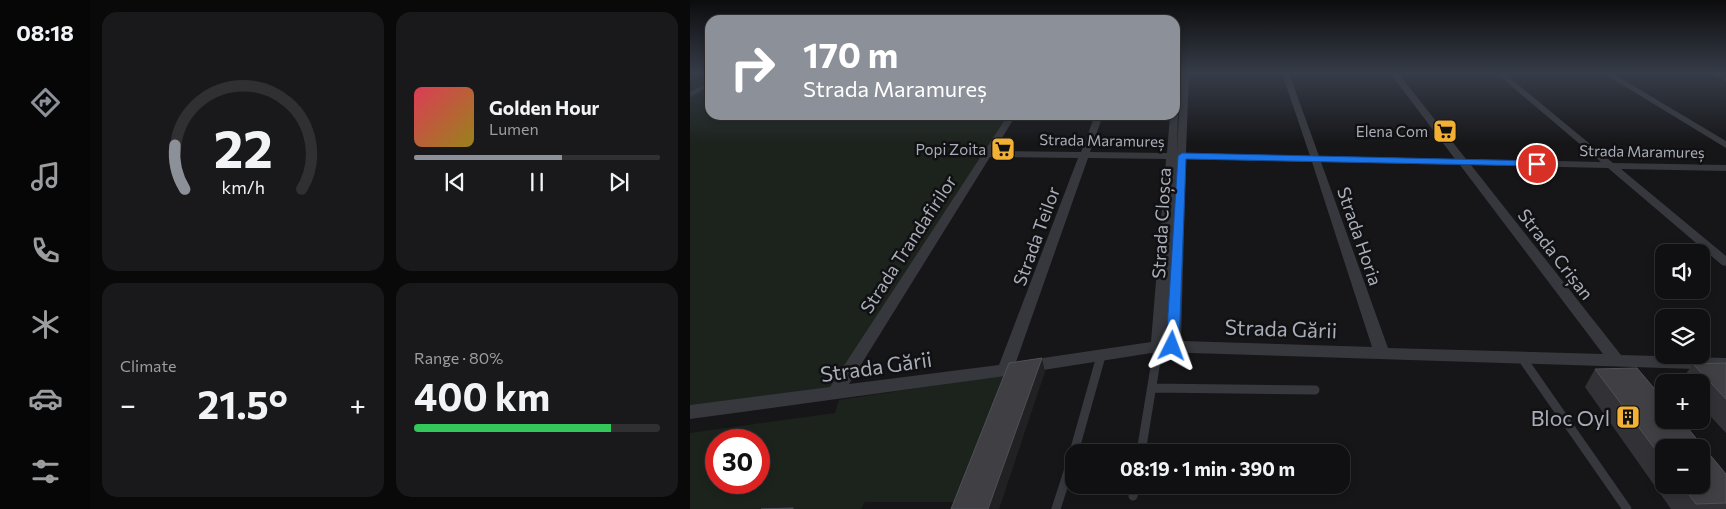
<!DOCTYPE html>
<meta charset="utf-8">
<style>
body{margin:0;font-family:Commissioner,sans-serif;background:#19191b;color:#f1f3f6;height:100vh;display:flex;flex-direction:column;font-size:19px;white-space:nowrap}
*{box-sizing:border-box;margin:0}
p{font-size:16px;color:#9c9d9f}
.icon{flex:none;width:28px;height:28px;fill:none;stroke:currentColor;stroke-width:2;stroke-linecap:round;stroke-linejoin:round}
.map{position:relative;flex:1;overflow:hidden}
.panel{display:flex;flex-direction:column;gap:12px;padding:12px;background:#09090a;width:600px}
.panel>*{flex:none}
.guide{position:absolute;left:15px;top:15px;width:475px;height:105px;border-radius:15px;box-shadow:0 2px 8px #0003,0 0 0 1px #303032;background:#8c9099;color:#fff;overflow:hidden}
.controls{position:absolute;left:965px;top:244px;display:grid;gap:10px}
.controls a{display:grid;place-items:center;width:55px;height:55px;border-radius:10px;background:#101012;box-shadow:0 2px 8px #0003,0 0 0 1px #303032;font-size:25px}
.speed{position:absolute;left:15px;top:429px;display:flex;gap:10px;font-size:25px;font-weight:700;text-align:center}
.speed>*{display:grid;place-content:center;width:65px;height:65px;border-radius:50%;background:#101012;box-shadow:0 2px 8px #0003,0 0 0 1px #303032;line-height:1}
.speed .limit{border:8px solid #d22;background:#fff;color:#111}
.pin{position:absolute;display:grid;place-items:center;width:42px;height:42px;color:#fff;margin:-21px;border:2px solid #fff;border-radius:50%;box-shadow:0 1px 5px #0007}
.me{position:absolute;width:55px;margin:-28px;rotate:3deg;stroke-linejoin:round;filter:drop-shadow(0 0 4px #0008)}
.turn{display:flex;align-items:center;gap:18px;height:105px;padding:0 15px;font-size:22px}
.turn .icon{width:65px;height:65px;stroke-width:2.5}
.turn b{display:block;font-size:35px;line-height:42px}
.big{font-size:38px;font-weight:700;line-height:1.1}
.panel .card{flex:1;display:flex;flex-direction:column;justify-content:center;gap:8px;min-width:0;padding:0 18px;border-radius:15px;background:#19191b}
.panel .dial{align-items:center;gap:0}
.dial svg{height:130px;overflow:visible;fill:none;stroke:#303032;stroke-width:7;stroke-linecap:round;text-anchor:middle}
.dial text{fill:#f1f3f6;stroke:none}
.song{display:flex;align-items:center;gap:15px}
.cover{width:60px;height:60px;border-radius:8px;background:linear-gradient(135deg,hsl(350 70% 55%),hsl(50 70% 35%))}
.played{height:5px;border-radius:2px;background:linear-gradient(90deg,#8c9099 60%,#303032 60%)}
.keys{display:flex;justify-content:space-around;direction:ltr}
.heat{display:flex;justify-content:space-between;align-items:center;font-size:28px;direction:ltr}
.charge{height:8px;border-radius:4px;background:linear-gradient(90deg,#34c759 80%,#303032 0)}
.panel .tiles{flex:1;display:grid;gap:12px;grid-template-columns:repeat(2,1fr)}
.trip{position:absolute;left:375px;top:444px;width:285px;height:50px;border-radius:15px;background:#101012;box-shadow:0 2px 8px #0003,0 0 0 1px #303032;font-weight:700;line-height:50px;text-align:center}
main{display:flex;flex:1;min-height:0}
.menu{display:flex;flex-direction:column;width:90px;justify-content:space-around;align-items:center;background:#060607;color:#9c9d9f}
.menu .icon{width:35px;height:35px}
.menu .selected{color:#8c9099}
.menu b{font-size:22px;color:#f1f3f6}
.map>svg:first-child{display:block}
</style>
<main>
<nav class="menu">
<b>08:18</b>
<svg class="icon selected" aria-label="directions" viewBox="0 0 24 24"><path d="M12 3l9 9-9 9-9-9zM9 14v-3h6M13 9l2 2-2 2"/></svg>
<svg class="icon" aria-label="music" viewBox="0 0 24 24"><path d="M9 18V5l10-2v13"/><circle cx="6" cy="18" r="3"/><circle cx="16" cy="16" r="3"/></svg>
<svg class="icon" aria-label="phone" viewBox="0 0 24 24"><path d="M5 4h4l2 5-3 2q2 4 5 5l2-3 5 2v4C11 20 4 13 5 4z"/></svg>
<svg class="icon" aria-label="climate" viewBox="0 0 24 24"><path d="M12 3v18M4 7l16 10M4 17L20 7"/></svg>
<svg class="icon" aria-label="car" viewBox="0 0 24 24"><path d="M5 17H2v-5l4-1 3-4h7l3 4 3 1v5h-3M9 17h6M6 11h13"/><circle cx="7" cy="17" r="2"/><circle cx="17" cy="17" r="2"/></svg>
<svg class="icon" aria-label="filters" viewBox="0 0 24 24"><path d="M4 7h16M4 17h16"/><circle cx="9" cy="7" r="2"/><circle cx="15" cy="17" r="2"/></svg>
</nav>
<section class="panel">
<div class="tiles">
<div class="card dial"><svg viewBox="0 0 100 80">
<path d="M14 69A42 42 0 1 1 86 69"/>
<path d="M14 69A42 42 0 0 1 8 42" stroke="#8c9099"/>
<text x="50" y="56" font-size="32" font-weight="700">22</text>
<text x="50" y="72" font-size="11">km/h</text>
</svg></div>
<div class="card">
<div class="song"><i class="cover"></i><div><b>Golden Hour</b><p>Lumen</p></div></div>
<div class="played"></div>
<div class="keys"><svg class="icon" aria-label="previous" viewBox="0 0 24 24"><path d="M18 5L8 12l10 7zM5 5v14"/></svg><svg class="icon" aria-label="pause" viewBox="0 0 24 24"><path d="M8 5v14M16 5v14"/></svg><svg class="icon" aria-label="next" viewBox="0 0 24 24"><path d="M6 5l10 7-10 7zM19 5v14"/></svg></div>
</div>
<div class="card"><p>Climate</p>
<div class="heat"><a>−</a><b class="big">21.5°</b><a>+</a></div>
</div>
<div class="card"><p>Range · 80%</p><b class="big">400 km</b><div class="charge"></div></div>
</div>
</section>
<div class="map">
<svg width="1036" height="509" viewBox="0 0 1036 509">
<rect width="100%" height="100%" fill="#161618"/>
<!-- green -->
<path fill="#1c231d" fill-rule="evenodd" d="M0,73H20V115H318L148,388L0,407Z
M321,374L273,502H175L171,509H0V433L145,413L149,400ZM26,440H69V482H26Z"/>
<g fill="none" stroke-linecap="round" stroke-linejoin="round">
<!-- service-far1 -->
<path stroke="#37383d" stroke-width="7" d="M466,357L468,346"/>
<!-- service -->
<path stroke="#37383d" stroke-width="9" d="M832,358L937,509
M462,388L625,390
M384,452L411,356
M451,452L467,355
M443,496L445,485
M366,509L384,453"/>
<!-- minor -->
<path fill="#37383d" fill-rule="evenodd" d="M485,73L491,75L489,102L485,104Z
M491,73H499L496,153L620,156L592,73H599L629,156L765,159L700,73H708L776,159L911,162L806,73H814L923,163L1036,165V171L931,169L1036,256V266L1032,265L918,168L781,165L931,355L1036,358V370L468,352L315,376L0,419V405L140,387L318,115H326L304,151L391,152L405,115H413L400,152L477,153L480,115H485V113L488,115L487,153ZM300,157L388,158L309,365L159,384ZM398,158L476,159L461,342L326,362ZM496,159L622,162L682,347L491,341ZM631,162L770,165L913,354L698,348Z
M913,73H922L1036,141V148Z
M1019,73H1028L1036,76V81Z
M20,81V86L0,97V92Z"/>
</g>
<!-- wall -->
<path fill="#323236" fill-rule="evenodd" d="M1036,363V433L1011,406V382H990L1003,364Z
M905,369L1036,474V509H981L895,387ZM974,448L1011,485H974Z"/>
<!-- shaded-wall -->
<path fill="#212124" d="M352,358L355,372L309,509H298Z"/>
<!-- building -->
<path fill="#3f3f44" stroke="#4f5156" d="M352,358L298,509H261L319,363Z
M1036,363V399L1003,364Z
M947,368L974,400V420H991L1036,474V503L1006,504L992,485H1011V448H974V461L905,369Z
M103,508V509H71Z"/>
<!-- sky -->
<linearGradient id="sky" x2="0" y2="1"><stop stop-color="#0c0c0d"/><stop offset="0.51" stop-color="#363c48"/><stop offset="1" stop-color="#363c48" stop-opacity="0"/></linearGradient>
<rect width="1036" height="144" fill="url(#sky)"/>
<!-- route -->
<path fill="#1a73e8" stroke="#114b97" d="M492,153L847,161L852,164L847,166L496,159L489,346L487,349H478L476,346L488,156Z"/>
<!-- icons -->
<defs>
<g id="supermarket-square" transform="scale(1.25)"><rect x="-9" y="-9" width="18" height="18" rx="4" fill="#f2b134" stroke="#111113"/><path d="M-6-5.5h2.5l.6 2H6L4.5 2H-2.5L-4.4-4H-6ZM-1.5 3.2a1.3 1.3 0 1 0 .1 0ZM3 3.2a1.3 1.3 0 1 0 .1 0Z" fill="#111"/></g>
<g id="building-square" transform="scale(1.25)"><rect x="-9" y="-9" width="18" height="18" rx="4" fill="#f2b134" stroke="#111113"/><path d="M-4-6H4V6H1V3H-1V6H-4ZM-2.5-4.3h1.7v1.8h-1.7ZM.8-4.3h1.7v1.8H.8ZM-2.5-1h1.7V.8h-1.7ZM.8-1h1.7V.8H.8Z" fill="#111"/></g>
</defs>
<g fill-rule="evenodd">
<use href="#supermarket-square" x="755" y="131"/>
<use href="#supermarket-square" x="313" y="149"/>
<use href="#building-square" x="938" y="417"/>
</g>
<g text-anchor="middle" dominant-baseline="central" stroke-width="5" stroke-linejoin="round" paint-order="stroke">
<!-- far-poi labels -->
<g font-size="15" fill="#a8adb8" stroke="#111113" text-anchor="end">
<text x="738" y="131">Elena Com</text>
<text x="296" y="149">Popi Zoita</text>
</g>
<!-- far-street labels -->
<g font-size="15" fill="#a8adb8" stroke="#111113">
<text transform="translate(412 140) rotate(1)">Strada Maramureș</text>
<text transform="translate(952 151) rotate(1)">Strada Maramureș</text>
</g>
<!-- street labels -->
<g font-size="18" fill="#a8adb8" stroke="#111113">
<text transform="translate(471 223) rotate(-87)">Strada Cloșca</text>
<text transform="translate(346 236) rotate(-70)">Strada Teilor</text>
<text transform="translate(670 236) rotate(71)">Strada Horia</text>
<text transform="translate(218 244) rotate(-57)">Strada Trandafirilor</text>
<text transform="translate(866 254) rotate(52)">Strada Crișan</text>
</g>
<!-- near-street labels -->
<g font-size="21" fill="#a8adb8" stroke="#111113">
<text transform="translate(591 328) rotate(2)">Strada Gării</text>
<text transform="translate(186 366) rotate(-8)">Strada Gării</text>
</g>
<!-- near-poi labels -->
<g font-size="21" fill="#a8adb8" stroke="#111113" text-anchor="end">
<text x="920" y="417">Bloc Oyl</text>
</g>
</g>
</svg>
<div class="controls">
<a><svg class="icon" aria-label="sound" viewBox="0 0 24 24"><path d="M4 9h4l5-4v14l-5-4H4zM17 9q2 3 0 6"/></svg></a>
<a><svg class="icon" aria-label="layers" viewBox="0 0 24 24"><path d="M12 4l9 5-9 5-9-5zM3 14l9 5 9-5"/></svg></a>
<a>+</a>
<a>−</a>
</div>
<div class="speed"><div class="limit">30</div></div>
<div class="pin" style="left:847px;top:164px;background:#d93025"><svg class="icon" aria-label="arrive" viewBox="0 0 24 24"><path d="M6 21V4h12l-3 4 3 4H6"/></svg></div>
<svg class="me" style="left:482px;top:346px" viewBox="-20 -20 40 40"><path d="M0-17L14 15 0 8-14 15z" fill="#1a73e8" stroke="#fff" stroke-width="4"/></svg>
<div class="trip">08:19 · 1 min · 390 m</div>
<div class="guide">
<div class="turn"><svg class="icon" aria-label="right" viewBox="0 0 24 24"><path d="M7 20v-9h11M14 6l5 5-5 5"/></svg><div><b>170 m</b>Strada Maramureș</div></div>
</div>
</div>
</main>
